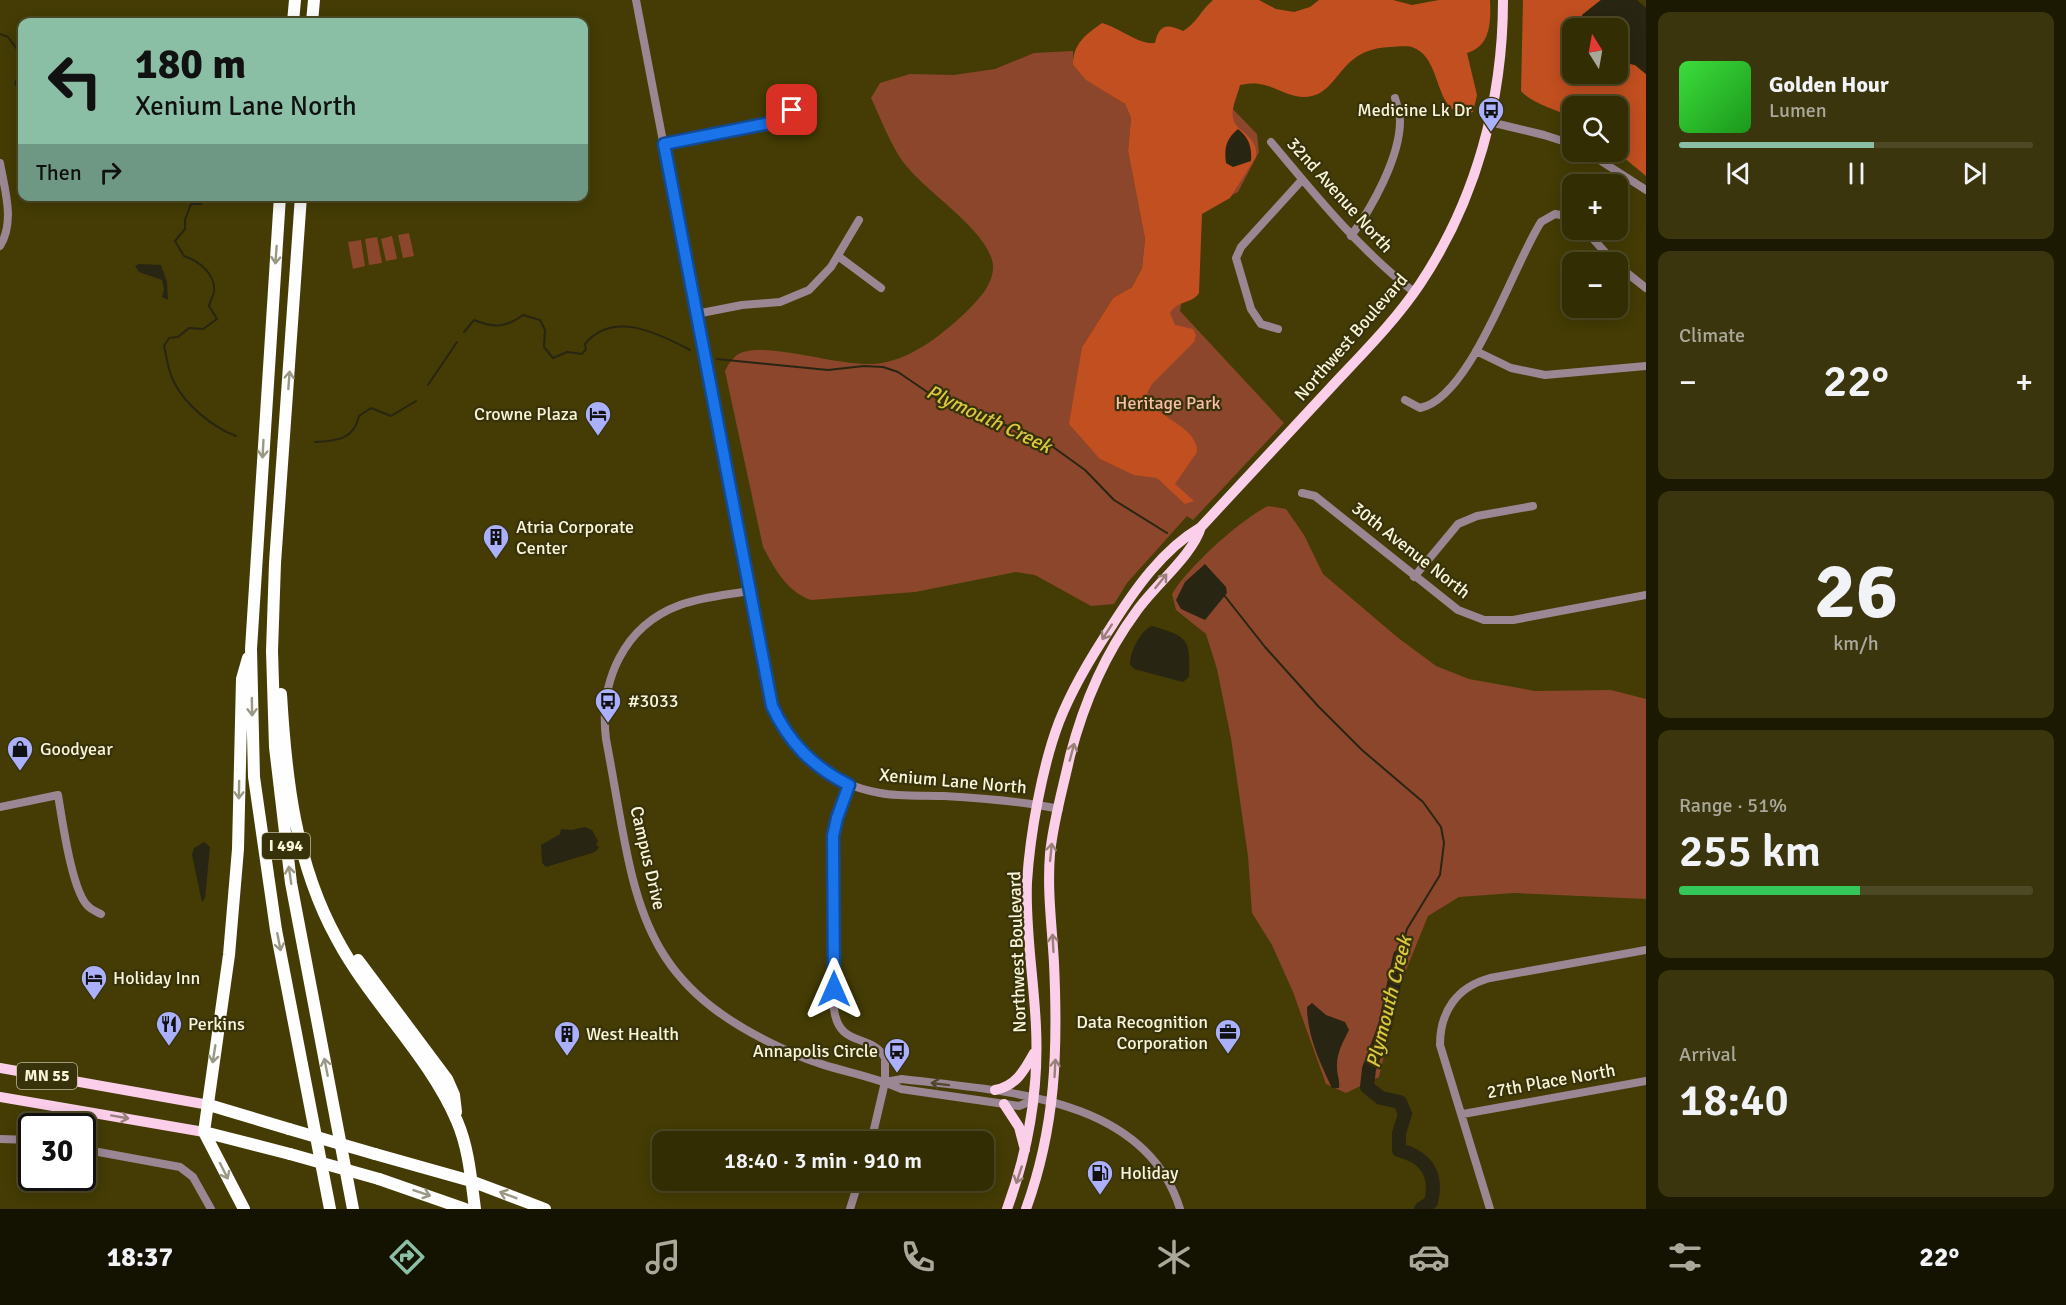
<!DOCTYPE html>
<meta charset="utf-8">
<style>
body{margin:0;font-family:Signika,sans-serif;background:#3b350d;color:#f1f3f6;height:100vh;display:flex;flex-direction:column;font-size:22px;white-space:nowrap}
*{box-sizing:border-box;margin:0}
p{font-size:20px;color:#a9a89a}
.icon{flex:none;width:33px;height:33px;fill:none;stroke:currentColor;stroke-width:2;stroke-linecap:round;stroke-linejoin:round}
.map{position:relative;flex:1;overflow:hidden}
.side{display:flex;flex-direction:column;gap:12px;padding:12px;background:#1c1902;width:420px}
.side>*{flex:none}
.hud{position:absolute;left:18px;top:18px;width:570px;height:183px;border-radius:12px;box-shadow:0 3px 15px #0003,0 0 0 2px #4e4925;background:#8abfa5;color:#111;overflow:hidden}
.needle{width:39px;rotate:349deg}
.tools{position:absolute;left:1562px;top:18px;display:grid;gap:12px}
.tools a{display:grid;place-items:center;width:66px;height:66px;border-radius:12px;background:#332d03;box-shadow:0 3px 15px #0003,0 0 0 2px #4e4925;font-size:30px}
.speed{position:absolute;left:18px;top:1113px;display:flex;gap:12px;font-size:30px;font-weight:700;text-align:center}
.speed>*{display:grid;place-content:center;width:78px;height:78px;border-radius:50%;background:#332d03;box-shadow:0 3px 15px #0003,0 0 0 2px #4e4925;line-height:1}
.speed .limit{border:3px solid #111;border-radius:9px;background:#fff;color:#111}
.pin{position:absolute;display:grid;place-items:center;width:51px;height:51px;color:#fff;margin:-26px;border-radius:12px;box-shadow:0 3px 9px #0006}
.me{position:absolute;width:66px;margin:-33px;rotate:0deg;stroke-linejoin:round;filter:drop-shadow(0 0 4px #0008)}
.turn{display:flex;align-items:center;gap:21px;height:126px;padding:0 18px;font-size:27px}
.turn .icon{width:78px;height:78px;stroke-width:2.5}
.turn b{display:block;font-size:42px;line-height:51px}
.then{display:flex;align-items:center;height:57px;padding:0 18px;background:#0003;gap:12px;font-size:22px}
.big{font-size:45px;font-weight:600;line-height:1.1}
.side .card{flex:1;display:flex;flex-direction:column;justify-content:center;gap:9px;min-width:0;padding:0 21px;border-radius:12px;background:#3b350d}
.side .dial{align-items:center;gap:0}
.dial b{font-size:78px;line-height:1}
.song{display:flex;align-items:center;gap:18px}
.cover{width:72px;height:72px;border-radius:9px;background:linear-gradient(135deg,hsl(120 70% 55%),hsl(120 70% 35%))}
.played{height:6px;border-radius:3px;background:linear-gradient(90deg,#8abfa5 55%,#4e4925 55%)}
.keys{display:flex;justify-content:space-around;direction:ltr}
.heat{display:flex;justify-content:space-between;align-items:center;font-size:33px;direction:ltr}
.charge{height:9px;border-radius:4px;background:linear-gradient(90deg,#34c759 51%,#4e4925 0)}
.trip{position:absolute;left:652px;top:1131px;width:342px;height:60px;border-radius:12px;background:#332d03;box-shadow:0 3px 15px #0003,0 0 0 2px #4e4925;font-weight:600;line-height:60px;text-align:center}
.tab-bar{display:flex;height:96px;justify-content:space-around;align-items:center;background:#141201;color:#a9a89a}
.tab-bar .icon{width:42px;height:42px}
.tab-bar .selected{color:#8abfa5}
.tab-bar b{font-size:27px;color:#f1f3f6}
main{display:flex;flex:1;min-height:0}
.map>svg:first-child{display:block}
</style>
<main>
<div class="map">
<svg width="1646" height="1209" viewBox="0 0 1646 1209">
<rect width="100%" height="100%" fill="#443c04"/>
<!-- green -->
<path fill="#8c462c" d="M1073,51V65L1087,80L1125,104L1131,118L1128,151L1145,239L1142,268L1132,287L1113,298L1082,347L1077,385L1100,459L1139,475L1148,276L1226,102L1257,134L1259,152L1238,192L1197,213L1180,311L1284,423L1193,520L1187,516L1127,583L1114,604L1091,606L1035,575L1016,572L915,592L811,600C786,591 775,569 763,547L725,371C729,363 734,355 743,352C770,343 839,366 874,364C909,361 939,337 964,314C977,301 994,285 993,265C989,229 918,188 899,156C888,138 880,117 871,98L880,83L910,74L954,75L995,69L1034,53Z
M409,233L414,256L403,258L398,235Z
M392,236L397,259L386,261L381,239Z
M377,237L382,263L369,265L365,239Z
M361,240L365,266L353,269L348,242Z
M1268,506L1286,509L1304,535L1323,574L1397,637L1436,666L1469,679L1535,691L1611,690L1646,699V899L1514,893L1459,897L1428,916L1402,980L1379,1077L1346,1093L1326,1084L1293,992L1272,945L1252,913L1248,856L1231,738L1217,669L1206,634L1176,610L1172,594C1188,567 1240,520 1268,506Z"/>
<!-- forest -->
<path fill="#c14f1f" d="M1213,0H1259L1276,9L1294,12L1310,7L1319,0H1393L1412,5L1439,0H1490C1491,21 1491,46 1467,53L1477,95L1473,112C1433,122 1444,59 1414,48C1408,45 1398,47 1391,47C1340,48 1340,90 1312,96C1293,101 1277,86 1259,84C1253,83 1246,84 1240,85C1238,94 1231,108 1233,118C1235,132 1259,135 1256,157L1230,198L1202,214L1199,293C1192,304 1178,300 1170,313L1175,325L1193,329L1196,335L1194,342L1152,384L1147,393C1149,397 1151,403 1154,406C1167,421 1198,430 1197,452L1175,484L1194,501L1185,504L1157,478L1134,475L1100,459L1069,424L1082,347L1113,298L1132,287L1142,268L1145,239L1128,151L1131,118L1125,104L1086,80L1073,65C1073,44 1085,35 1102,23C1120,28 1139,45 1155,43C1159,25 1166,23 1183,31C1196,24 1201,10 1213,0Z
M1523,0H1601L1582,15V23L1588,28H1572V74H1617V61L1635,65L1646,74V176L1617,152V106H1572V118C1555,108 1534,105 1521,91Z"/>
<!-- water -->
<path fill="#282512" d="M1601,0H1637L1646,8V74L1635,65L1617,61V28H1588L1582,23V15Z
M22,76V120L18,116V90L14,83L17,77Z
M1238,129C1249,138 1252,147 1251,161L1233,167L1226,163C1224,148 1226,139 1238,129Z
M139,264L161,265L167,282L168,300L162,297L164,289L162,280L139,272L135,266Z
M1205,564L1226,587L1227,593L1205,620L1181,609L1176,600L1185,582Z
M1152,626C1190,637 1190,640 1189,677L1183,682L1134,669L1130,664C1130,652 1140,631 1152,626Z
M585,827L592,830L598,841L596,845L599,847L595,852L546,867L542,863L541,845L560,834L561,829L572,830Z
M204,842L210,847L205,898L202,902L192,855L194,848Z
M1312,1003L1326,1015L1345,1022L1349,1030C1343,1042 1336,1054 1337,1068C1337,1075 1340,1080 1339,1088H1332C1320,1063 1307,1035 1307,1007Z"/>
<g fill="none" stroke-linecap="round" stroke-linejoin="round">
<!-- stream -->
<path stroke="#282512" stroke-width="2" d="M0,34L8,37L22,56
M204,196L201,204H191L185,220V229L175,241L184,256C199,261 216,274 214,292C213,297 210,301 209,306L217,319L203,329L189,328L178,337L169,338L164,346C167,358 168,372 174,382C185,405 214,428 236,436
M464,332L474,320C493,328 506,328 523,315L540,320L545,330L544,347L553,358L567,352L582,354L586,349L585,344C613,310 658,333 690,350
M717,359L828,370L864,366L883,367L898,372L939,400L1042,439L1085,470L1114,500L1167,533
M428,385L457,342
M315,442C336,441 354,440 359,416L371,408L391,416L416,401
M1224,595L1265,647L1318,706L1362,750L1423,802L1441,827L1444,843L1440,875L1407,929L1400,956"/>
<!-- river -->
<path stroke="#282512" stroke-width="14" d="M1400,956L1385,1026L1369,1069L1367,1087L1381,1098L1400,1102L1405,1114L1399,1133V1150C1426,1157 1438,1174 1431,1202L1421,1209"/>
<!-- minor -->
<path stroke="#9b8693" stroke-width="8" d="M636,0L767,686C782,741 821,783 880,793C901,797 923,795 944,796C982,798 1021,801 1059,809
M1490,122L1544,135L1572,144
M1271,142C1316,196 1359,249 1414,292
M664,144L775,121L792,110
M1587,152L1646,190
M0,163C5,191 15,222 0,246
M1585,230L1614,262
M1351,236C1372,208 1400,157 1400,121C1400,113 1397,105 1395,98
M838,256L881,288
M1617,265L1646,288
M696,314L742,305L780,302L809,290L831,267L859,220
M1278,329L1261,324L1251,309L1236,258L1241,247L1301,181
M1476,351L1511,368L1545,375L1646,366
M1405,400L1420,408C1471,398 1513,265 1541,222L1555,214L1572,217
M1302,493L1315,496L1458,610L1484,620H1513L1646,595
M1414,577L1458,524L1477,516L1533,506
M749,591C726,595 702,597 680,605C623,626 599,682 606,739C637,902 631,986 802,1057C834,1071 869,1074 901,1089L1019,1106L1034,1100
M849,785L833,836L834,1009C839,1049 871,1032 885,1058V1082L871,1142
M0,807L58,795C62,818 72,894 89,907C92,910 97,912 101,914
M885,1082L902,1079C1000,1091 1145,1095 1180,1209
M1463,1114L1646,1081
M0,1139L32,1140
M82,1149L180,1167L193,1177L211,1209
M850,1209L859,1180
M1490,1209L1440,1045C1440,1011 1457,987 1490,978L1646,950"/>
<!-- major -->
<path stroke="#fbcfea" stroke-width="10" d="M0,1068L209,1105
M995,1090C1016,1086 1024,1071 1034,1053
M0,1097L204,1132
M1004,1104L1019,1127L1025,1150
M1007,1209C1029,1149 1039,1091 1036,1027C1034,979 1025,930 1027,882C1030,834 1042,767 1059,722C1072,689 1091,657 1111,627C1135,589 1162,550 1201,527C1246,479 1290,431 1334,384C1364,352 1396,320 1420,284C1476,200 1503,100 1503,0
M1026,1209C1056,1126 1058,1050 1054,963C1052,927 1047,890 1050,854C1053,822 1063,788 1070,756C1083,706 1105,654 1136,612C1154,586 1193,555 1201,527"/>
<!-- highway -->
<path stroke="#fdfefd" stroke-width="12" d="M293,22L295,0
M312,22L314,0
M280,196L251,649L254,777L276,930L330,1209
M301,196L275,563L272,651L275,747L291,883L353,1209
M281,694C286,778 295,863 337,939C371,1003 428,1054 457,1121C469,1149 471,1179 475,1209
M358,960L447,1079L454,1095L456,1112
M209,1105L289,1129
M204,1132L290,1154
M375,1154L471,1181L545,1209
M379,1179L465,1209
M244,1209L204,1132L229,955L238,849L242,679L248,658"/>
<!-- highway-bridge -->
<path stroke="#fdfefd" stroke-width="12" d="M289,1129L375,1154
M290,1154L379,1179"/>
</g>
<!-- one-way arrows -->
<defs><path id="oneway-shaft" d="M-6 0H5M1.5-3L5.5 0L1.5 3" fill="none" stroke-width="1.6" stroke-linecap="round" stroke-linejoin="round" transform="scale(1.5)"/></defs>
<g stroke="#9a9884">
<use href="#oneway-shaft" transform="translate(276 255) rotate(94)"/>
<use href="#oneway-shaft" transform="translate(289 380) rotate(-86)"/>
<use href="#oneway-shaft" transform="translate(263 449) rotate(93)"/>
<use href="#oneway-shaft" transform="translate(252 707) rotate(89)"/>
<use href="#oneway-shaft" transform="translate(239 790) rotate(91)"/>
<use href="#oneway-shaft" transform="translate(290 875) rotate(-98)"/>
<use href="#oneway-shaft" transform="translate(279 942) rotate(79)"/>
<use href="#oneway-shaft" transform="translate(214 1054) rotate(99)"/>
<use href="#oneway-shaft" transform="translate(326 1067) rotate(-101)"/>
<use href="#oneway-shaft" transform="translate(224 1171) rotate(63)"/>
<use href="#oneway-shaft" transform="translate(422 1193) rotate(19)"/>
<use href="#oneway-shaft" transform="translate(508 1195) rotate(-159)"/>
</g>
<g stroke="#9a807a">
<use href="#oneway-shaft" transform="translate(1161 581) rotate(-51)"/>
<use href="#oneway-shaft" transform="translate(1107 632) rotate(123)"/>
<use href="#oneway-shaft" transform="translate(1072 752) rotate(-75)"/>
<use href="#oneway-shaft" transform="translate(1051 852) rotate(-84)"/>
<use href="#oneway-shaft" transform="translate(1053 943) rotate(-93)"/>
<use href="#oneway-shaft" transform="translate(1055 1068) rotate(-87)"/>
<use href="#oneway-shaft" transform="translate(120 1117) rotate(10)"/>
<use href="#oneway-shaft" transform="translate(1019 1175) rotate(108)"/>
</g>
<use stroke="#51472c" href="#oneway-shaft" transform="translate(940 1084) rotate(-173)"/>
<g fill="none" stroke-linecap="round" stroke-linejoin="round">
<!-- route casing -->
<g stroke="#114b97" stroke-width="15">
<path id="route" d="M792,110L775,122L664,144L772,706C789,743 813,767 849,785L837,818L833,836L834,989"/>
</g>
<!-- route -->
<use href="#route" stroke="#1a73e8" stroke-width="10"/>
</g>
<!-- icons -->
<defs>
<g id="bus-pin" transform="scale(1.35)"><path d="M0 17L-7.5 6A9.5 9.5 0 1 1 7.5 6Z" fill="#aab0fb" stroke="#38320a"/><path d="M-5-6H5V4H4V6H2V4H-2V6H-4V4H-5ZM-3.5-4V0h7V-4ZM-3.5 1.2v1.5H-2V1.2ZM2 1.2v1.5H3.5V1.2Z" fill="#111"/></g>
<g id="hotel-pin" transform="scale(1.35)"><path d="M0 17L-7.5 6A9.5 9.5 0 1 1 7.5 6Z" fill="#aab0fb" stroke="#38320a"/><path d="M-6-4.5h1.5V1H6V5H4.5V3h-9V5H-6ZM-4 0a1.8 1.8 0 1 1 3.6 0ZM.5 0V-2.5h3Q6-2.5 6 0Z" fill="#111"/></g>
<g id="building-pin" transform="scale(1.35)"><path d="M0 17L-7.5 6A9.5 9.5 0 1 1 7.5 6Z" fill="#aab0fb" stroke="#38320a"/><path d="M-4-6H4V6H1V3H-1V6H-4ZM-2.5-4.3h1.7v1.8h-1.7ZM.8-4.3h1.7v1.8H.8ZM-2.5-1h1.7V.8h-1.7ZM.8-1h1.7V.8H.8Z" fill="#111"/></g>
<g id="shop-pin" transform="scale(1.35)"><path d="M0 17L-7.5 6A9.5 9.5 0 1 1 7.5 6Z" fill="#aab0fb" stroke="#38320a"/><path d="M-5-2.5h2.3a2.7 3.5 0 0 1 5.4 0H5L5.5 6h-11ZM-1.5-2.5h3a1.5 2.3 0 0 0-3 0Z" fill="#111"/></g>
<g id="restaurant-pin" transform="scale(1.35)"><path d="M0 17L-7.5 6A9.5 9.5 0 1 1 7.5 6Z" fill="#aab0fb" stroke="#38320a"/><path d="M-5-6h1v4h1v-4h1v4h1v-4h1v5L-1.5 .5V6h-2V.5L-5-1ZM5-6V6H3V1.5H1.5Q1.5-4 5-6Z" fill="#111"/></g>
<g id="office-pin" transform="scale(1.35)"><path d="M0 17L-7.5 6A9.5 9.5 0 1 1 7.5 6Z" fill="#aab0fb" stroke="#38320a"/><path d="M-6-3h4V-5.5h4V-3h4V5H-6ZM-1-4.5V-3h2v-1.5ZM-6 0V1H6V0Z" fill="#111"/></g>
<g id="fuel-pin" transform="scale(1.35)"><path d="M0 17L-7.5 6A9.5 9.5 0 1 1 7.5 6Z" fill="#aab0fb" stroke="#38320a"/><path d="M-5.5-6h7V0h2V4h1.3V-2.5L3-4.5l.8-.8L6-3V5H2.5V1h-1V6h-7ZM-4.2-4.7v3.2H.2V-4.7Z" fill="#111"/></g>
</defs>
<g fill-rule="evenodd">
<use href="#bus-pin" x="1491" y="110"/>
<use href="#hotel-pin" x="598" y="414"/>
<use href="#building-pin" x="496" y="537"/>
<use href="#bus-pin" x="608" y="701"/>
<use href="#shop-pin" x="20" y="749"/>
<use href="#hotel-pin" x="94" y="978"/>
<use href="#restaurant-pin" x="169" y="1024"/>
<use href="#office-pin" x="1228" y="1032"/>
<use href="#building-pin" x="567" y="1034"/>
<use href="#bus-pin" x="897" y="1051"/>
<use href="#fuel-pin" x="1100" y="1173"/>
</g>
<g text-anchor="middle" dominant-baseline="central" stroke-width="4.5" stroke-linejoin="round" paint-order="stroke">
<!-- shield labels -->
<g fill="#38320a" stroke="#bfba9c" stroke-width="1.5">
<rect x="262" y="833" width="48" height="26" rx="4.5"/>
<rect x="17" y="1063" width="60" height="26" rx="4.5"/>
</g>
<g font-size="16" font-weight="bold" fill="#f9f5da">
<text x="286" y="846">I 494</text>
<text x="47" y="1076">MN 55</text>
</g>
<!-- poi labels -->
<g font-size="18" fill="#f9f5da" stroke="#38320a" text-anchor="start">
<text x="1472" y="110" text-anchor="end">Medicine Lk Dr</text>
<text x="578" y="414" text-anchor="end">Crowne Plaza</text>
<text x="516" y="527">Atria Corporate<tspan x="516" dy="21">Center</tspan></text>
<text x="628" y="701">#3033</text>
<text x="40" y="749">Goodyear</text>
<text x="113" y="978">Holiday Inn</text>
<text x="1208" y="1022" text-anchor="end">Data Recognition<tspan x="1208" dy="21">Corporation</tspan></text>
<text x="188" y="1024">Perkins</text>
<text x="586" y="1034">West Health</text>
<text x="878" y="1051" text-anchor="end">Annapolis Circle</text>
<text x="1120" y="1173">Holiday</text>
</g>
<!-- street labels -->
<g font-size="18" fill="#f9f5da" stroke="#38320a">
<text transform="translate(1340 195) rotate(48)">32nd Avenue North</text>
<text transform="translate(1351 337) rotate(-49)">Northwest Boulevard</text>
<text transform="translate(1411 550) rotate(38)">30th Avenue North</text>
<text transform="translate(953 781) rotate(5)">Xenium Lane North</text>
<text transform="translate(648 858) rotate(77)">Campus Drive</text>
<text transform="translate(1017 952) rotate(-92)">Northwest Boulevard</text>
<text transform="translate(1551 1081) rotate(-10)">27th Place North</text>
</g>
<!-- park labels -->
<g font-size="18" fill="#f9bea8" stroke="#38320a">
<text x="1168" y="403">Heritage Park</text>
</g>
<!-- water labels -->
<g font-size="20" font-style="italic" fill="#dbc73f" stroke="#38320a">
<text transform="translate(989 419) rotate(25)">Plymouth Creek</text>
<text transform="translate(1389 1002) rotate(-76)">Plymouth Creek</text>
</g>
</g>
</svg>
<div class="tools">
<a><svg class="needle" viewBox="-14 -14 28 28"><path d="M0-13l5 13h-10z" fill="#e53935"/><path d="M0 13l5-13h-10z" fill="#a9a89a"/></svg></a>
<a><svg class="icon" aria-label="search" viewBox="0 0 24 24"><circle cx="10" cy="10" r="6"/><path d="M15 15l6 6"/></svg></a>
<a>+</a>
<a>−</a>
</div>
<div class="speed"><div class="limit">30</div></div>
<div class="pin" style="left:792px;top:110px;background:#d93025"><svg class="icon" aria-label="arrive" viewBox="0 0 24 24"><path d="M6 21V4h12l-3 4 3 4H6"/></svg></div>
<svg class="me" style="left:834px;top:989px" viewBox="-20 -20 40 40"><path d="M0-17L14 15 0 8-14 15z" fill="#1a73e8" stroke="#fff" stroke-width="4"/></svg>
<div class="trip">18:40 · 3 min · 910 m</div>
<div class="hud">
<div class="turn"><svg class="icon" aria-label="left" viewBox="0 0 24 24"><path d="M17 20v-9H6M10 6l-5 5 5 5"/></svg><div><b>180 m</b>Xenium Lane North</div></div>
<div class="then">Then<svg class="icon" aria-label="right" viewBox="0 0 24 24"><path d="M7 20v-9h11M14 6l5 5-5 5"/></svg></div>
</div>
</div>
<section class="side">
<div class="card">
<div class="song"><i class="cover"></i><div><b>Golden Hour</b><p>Lumen</p></div></div>
<div class="played"></div>
<div class="keys"><svg class="icon" aria-label="previous" viewBox="0 0 24 24"><path d="M18 5L8 12l10 7zM5 5v14"/></svg><svg class="icon" aria-label="pause" viewBox="0 0 24 24"><path d="M8 5v14M16 5v14"/></svg><svg class="icon" aria-label="next" viewBox="0 0 24 24"><path d="M6 5l10 7-10 7zM19 5v14"/></svg></div>
</div>
<div class="card"><p>Climate</p>
<div class="heat"><a>−</a><b class="big">22°</b><a>+</a></div>
</div>
<div class="card dial"><b>26</b><p>km/h</p></div>
<div class="card"><p>Range · 51%</p><b class="big">255 km</b><div class="charge"></div></div>
<div class="card"><p>Arrival</p><b class="big">18:40</b></div>
</section>
</main>
<nav class="tab-bar">
<b>18:37</b>
<svg class="icon selected" aria-label="directions" viewBox="0 0 24 24"><path d="M12 3l9 9-9 9-9-9zM9 14v-3h6M13 9l2 2-2 2"/></svg>
<svg class="icon" aria-label="music" viewBox="0 0 24 24"><path d="M9 18V5l10-2v13"/><circle cx="6" cy="18" r="3"/><circle cx="16" cy="16" r="3"/></svg>
<svg class="icon" aria-label="phone" viewBox="0 0 24 24"><path d="M5 4h4l2 5-3 2q2 4 5 5l2-3 5 2v4C11 20 4 13 5 4z"/></svg>
<svg class="icon" aria-label="climate" viewBox="0 0 24 24"><path d="M12 3v18M4 7l16 10M4 17L20 7"/></svg>
<svg class="icon" aria-label="car" viewBox="0 0 24 24"><path d="M5 17H2v-5l4-1 3-4h7l3 4 3 1v5h-3M9 17h6M6 11h13"/><circle cx="7" cy="17" r="2"/><circle cx="17" cy="17" r="2"/></svg>
<svg class="icon" aria-label="filters" viewBox="0 0 24 24"><path d="M4 7h16M4 17h16"/><circle cx="9" cy="7" r="2"/><circle cx="15" cy="17" r="2"/></svg>
<b>22°</b>
</nav>
